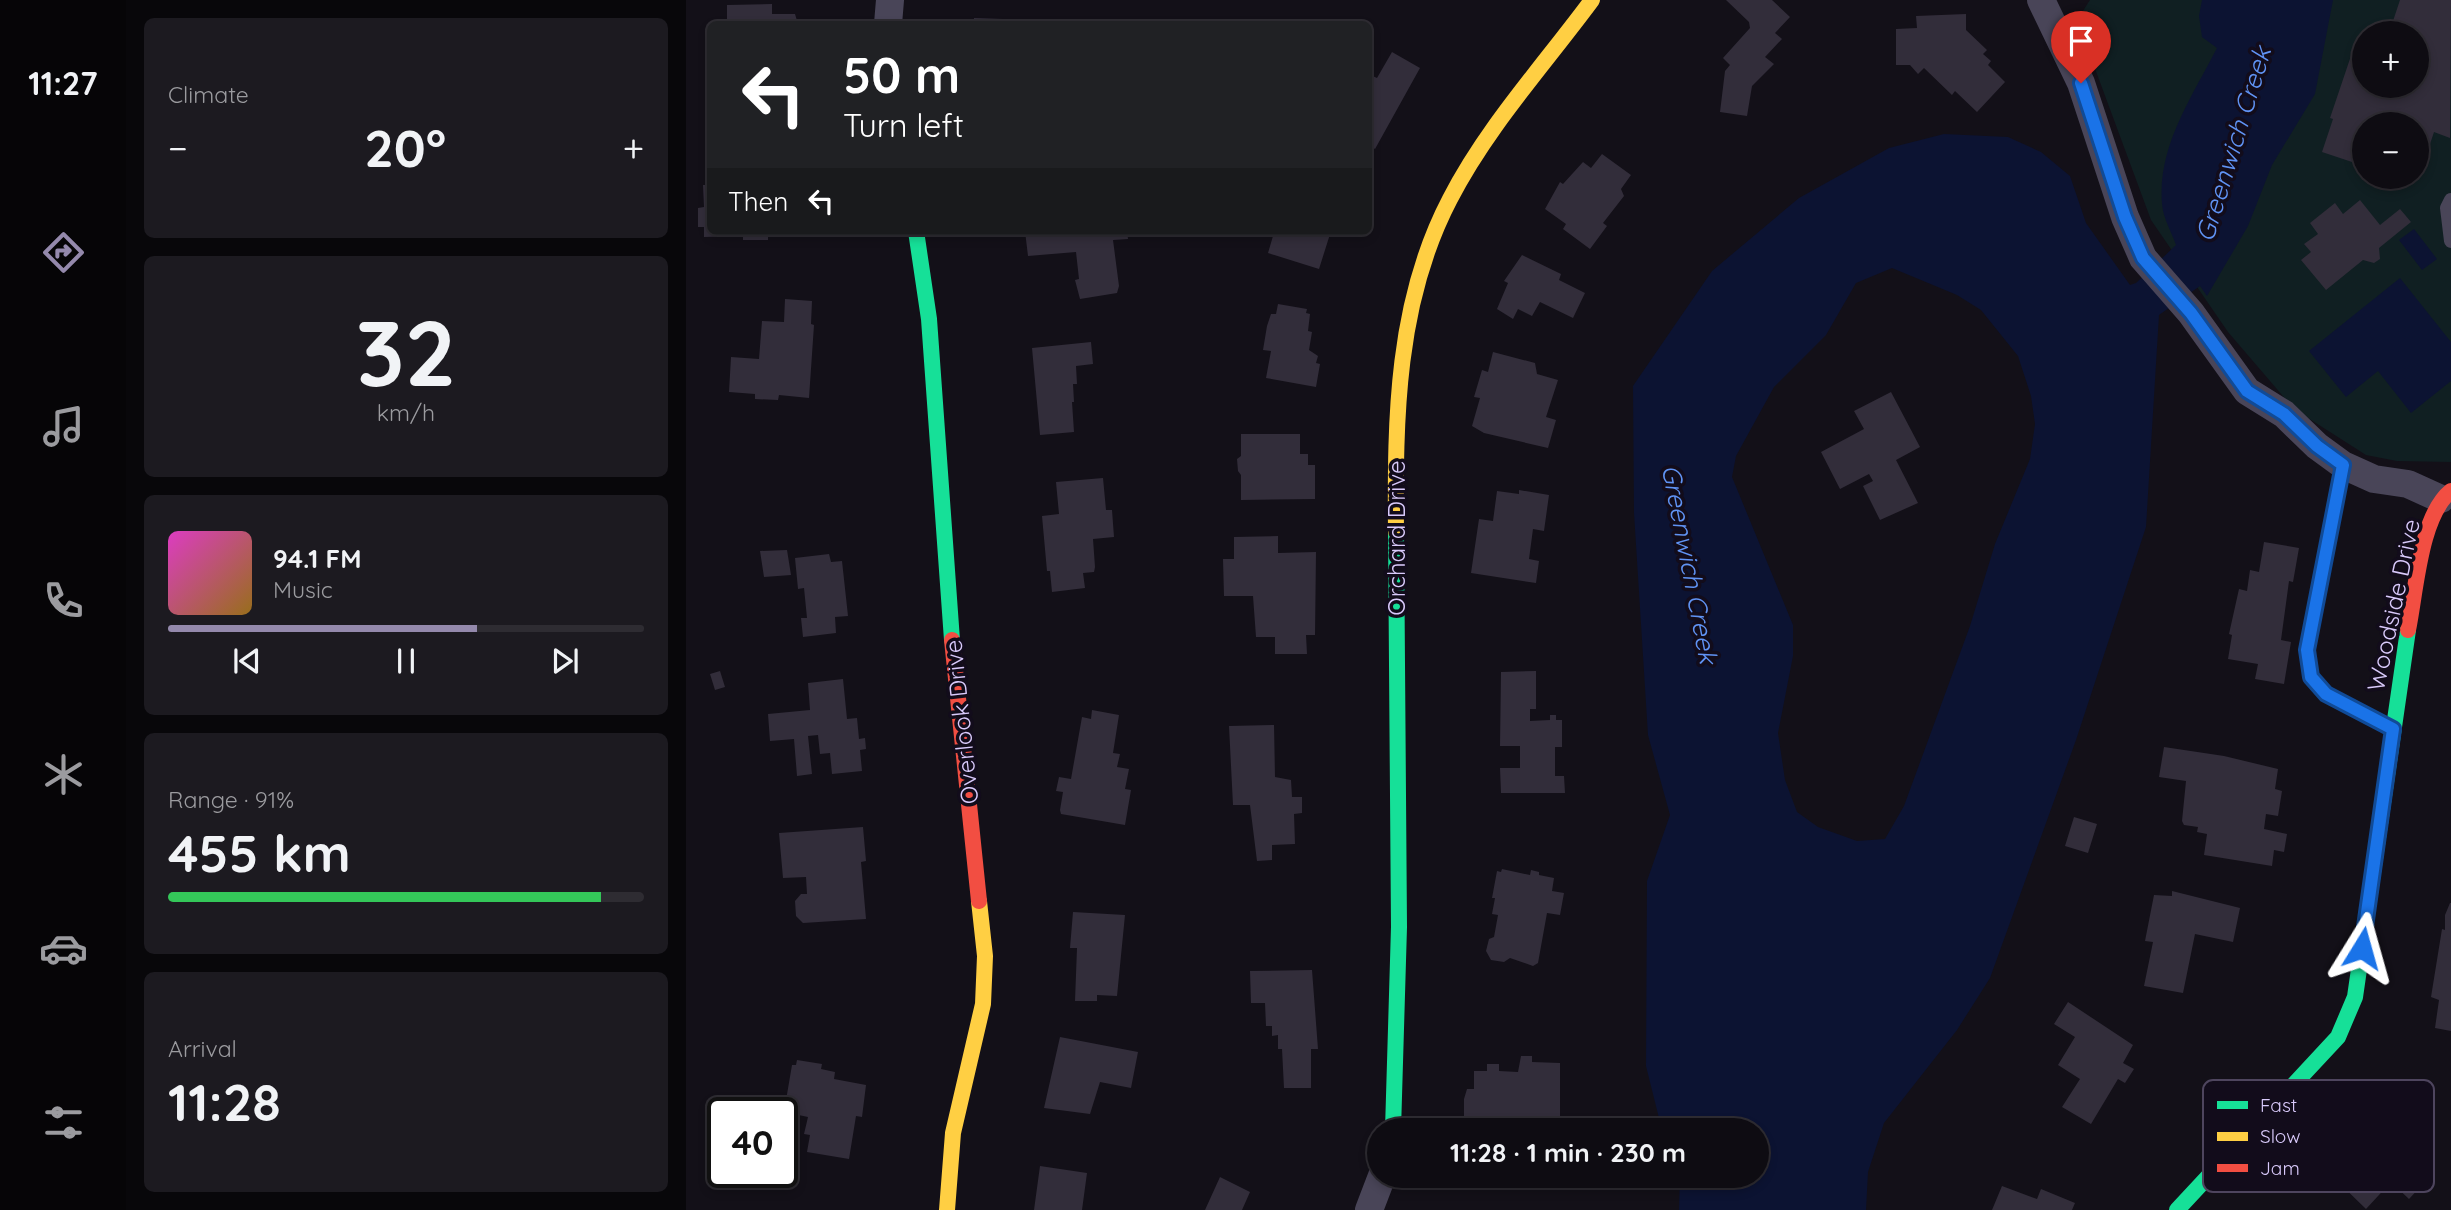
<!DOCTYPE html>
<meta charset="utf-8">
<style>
body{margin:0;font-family:Quicksand,sans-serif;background:#1c1a20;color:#f1f3f6;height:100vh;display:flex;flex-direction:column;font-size:26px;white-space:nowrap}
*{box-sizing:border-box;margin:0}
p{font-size:23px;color:#9b9b9f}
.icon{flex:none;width:38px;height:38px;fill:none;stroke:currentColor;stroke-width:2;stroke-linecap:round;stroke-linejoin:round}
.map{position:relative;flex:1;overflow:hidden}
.panel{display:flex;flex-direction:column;gap:18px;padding:18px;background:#08070a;width:560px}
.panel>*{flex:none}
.hud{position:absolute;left:21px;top:21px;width:665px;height:214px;border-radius:10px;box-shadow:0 4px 10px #0003,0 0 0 2px #2e2c32;background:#202124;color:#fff;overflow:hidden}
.controls{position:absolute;left:1666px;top:21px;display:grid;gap:14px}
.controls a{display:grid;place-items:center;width:77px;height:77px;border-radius:50%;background:#0e0c12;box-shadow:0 4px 10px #0003,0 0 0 2px #2e2c32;font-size:35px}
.speed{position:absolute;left:21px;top:1097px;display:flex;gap:14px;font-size:35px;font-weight:700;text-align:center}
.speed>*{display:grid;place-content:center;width:91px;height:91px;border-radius:50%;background:#0e0c12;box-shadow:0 4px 10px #0003,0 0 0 2px #2e2c32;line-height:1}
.speed .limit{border:4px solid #111;border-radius:10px;background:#fff;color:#111}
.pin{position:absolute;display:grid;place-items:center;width:60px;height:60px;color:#fff;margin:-72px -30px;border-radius:50% 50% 50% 0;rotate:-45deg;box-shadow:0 0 7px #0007}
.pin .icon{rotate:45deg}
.me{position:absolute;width:77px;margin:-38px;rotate:8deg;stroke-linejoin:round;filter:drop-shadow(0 0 5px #0008)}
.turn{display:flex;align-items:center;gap:24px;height:147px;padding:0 21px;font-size:32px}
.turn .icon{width:91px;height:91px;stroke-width:2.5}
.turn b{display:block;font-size:49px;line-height:60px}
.then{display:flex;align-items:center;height:66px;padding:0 21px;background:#0003;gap:14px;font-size:26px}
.big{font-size:52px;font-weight:700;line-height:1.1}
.panel .card{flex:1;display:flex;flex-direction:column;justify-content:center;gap:10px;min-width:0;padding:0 24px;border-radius:10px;background:#1c1a20}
.panel .dial{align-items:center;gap:0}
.dial b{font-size:91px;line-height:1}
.song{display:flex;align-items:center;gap:21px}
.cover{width:84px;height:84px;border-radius:10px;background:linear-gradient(135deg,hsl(310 70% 55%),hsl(40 70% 35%))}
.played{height:7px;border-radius:4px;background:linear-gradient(90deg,#9489ac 65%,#2e2c32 65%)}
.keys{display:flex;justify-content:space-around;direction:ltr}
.heat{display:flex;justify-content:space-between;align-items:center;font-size:38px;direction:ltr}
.charge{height:10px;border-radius:5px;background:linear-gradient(90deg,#34c759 91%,#2e2c32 0)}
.trip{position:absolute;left:681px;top:1118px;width:402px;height:70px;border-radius:35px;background:#0e0c12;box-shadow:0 4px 10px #0003,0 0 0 2px #2e2c32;font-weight:700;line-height:70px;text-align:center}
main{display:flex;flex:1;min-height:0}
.tab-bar{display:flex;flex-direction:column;width:126px;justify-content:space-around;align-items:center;background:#060507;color:#9b9b9f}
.tab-bar .icon{width:49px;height:49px}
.tab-bar .selected{color:#9489ac}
.tab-bar b{font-size:32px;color:#f1f3f6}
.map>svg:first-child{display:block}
</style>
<main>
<nav class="tab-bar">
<b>11:27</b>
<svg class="icon selected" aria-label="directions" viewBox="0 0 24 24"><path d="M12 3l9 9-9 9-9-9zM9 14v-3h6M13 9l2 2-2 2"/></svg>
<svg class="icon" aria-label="music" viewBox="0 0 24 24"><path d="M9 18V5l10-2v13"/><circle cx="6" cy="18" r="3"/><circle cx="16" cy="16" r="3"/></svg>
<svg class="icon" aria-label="phone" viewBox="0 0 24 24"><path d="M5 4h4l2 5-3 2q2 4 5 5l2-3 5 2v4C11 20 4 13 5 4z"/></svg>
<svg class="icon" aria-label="climate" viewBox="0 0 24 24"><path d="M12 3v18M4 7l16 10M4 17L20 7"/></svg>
<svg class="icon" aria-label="car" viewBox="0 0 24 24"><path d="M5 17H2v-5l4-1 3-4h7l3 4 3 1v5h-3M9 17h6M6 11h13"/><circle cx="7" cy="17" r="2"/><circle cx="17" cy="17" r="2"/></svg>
<svg class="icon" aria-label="filters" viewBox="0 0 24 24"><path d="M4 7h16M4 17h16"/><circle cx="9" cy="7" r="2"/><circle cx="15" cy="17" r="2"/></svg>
</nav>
<section class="panel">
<div class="card"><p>Climate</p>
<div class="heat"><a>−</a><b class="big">20°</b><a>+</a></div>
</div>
<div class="card dial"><b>32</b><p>km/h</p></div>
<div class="card">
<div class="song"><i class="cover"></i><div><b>94.1 FM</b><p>Music</p></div></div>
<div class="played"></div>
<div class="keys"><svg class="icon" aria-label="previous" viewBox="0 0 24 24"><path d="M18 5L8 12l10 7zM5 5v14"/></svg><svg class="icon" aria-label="pause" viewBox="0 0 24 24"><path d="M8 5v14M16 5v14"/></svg><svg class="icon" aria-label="next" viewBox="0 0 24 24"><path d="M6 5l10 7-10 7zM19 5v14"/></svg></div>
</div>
<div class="card"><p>Range · 91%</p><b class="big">455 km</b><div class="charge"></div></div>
<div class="card"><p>Arrival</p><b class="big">11:28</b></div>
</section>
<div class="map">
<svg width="1765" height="1210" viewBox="0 0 1765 1210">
<rect width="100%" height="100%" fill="#131018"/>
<!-- green -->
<path fill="#101f22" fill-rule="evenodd" d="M1404,0H1765V462L1711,461L1680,455L1608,409L1542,332L1465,220L1391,20ZM1678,33H1731V86H1678ZM1678,124H1731V177H1678Z"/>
<!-- water -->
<path fill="#0c1332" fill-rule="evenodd" d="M1516,0H1647L1629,94L1586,165L1562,226L1521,296L1514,286L1473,315L1460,527L1390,740L1304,978L1271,1030L1198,1123L1182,1172L1180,1210H993L994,1176H1071V1130H976L960,1066L961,881L984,815L962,735L948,513L947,386L1026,271L1113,198L1203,148L1258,134L1322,137L1355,152L1384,176L1400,223L1444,285L1450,283L1490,245C1486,233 1477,218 1476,204C1471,147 1506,97 1531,48L1516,37L1513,16ZM1206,268L1271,295L1295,310L1332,356L1345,396L1349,424L1344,459L1309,544L1284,626L1218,806L1199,839L1171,841L1132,827L1111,812L1099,780L1092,733L1107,656V625L1046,477L1050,456L1088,387L1140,335L1170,283Z
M1728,229L1751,259L1736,270L1713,240Z
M1714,278L1765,342V381L1725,413L1692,371L1660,397L1623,351Z"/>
<!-- building -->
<path fill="#322d3a" d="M1040,0H1086L1104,17L1089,33L1096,39L1079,57L1088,64L1066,86L1061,116L1034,112L1039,71L1044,65L1037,58L1064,28L1063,22Z
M1714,0H1765L1764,138L1748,132L1741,153L1731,149V124H1678V166L1636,152L1647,119L1644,118L1671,38L1678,41V86H1731V33H1703Z
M86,4V14H109L112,24H41V5Z
M1280,14V30L1301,50L1297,54L1305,61L1302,65L1319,82L1291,112L1269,91L1266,95L1238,68L1232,74L1224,65H1210V29L1231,28L1230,16Z
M288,18L345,20V24H288Z
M706,52L734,68L689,149L682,144V74L691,78Z
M916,154L945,175L935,189L938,196L917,223L921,226L904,249L877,229L880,224L859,209L874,182L877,184L897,162L905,168Z
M17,185H24V231H111V236H82V240H57V236L18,237V227H12V208L18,207Z
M1674,200L1694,225L1714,209L1725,222L1693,248L1694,259L1688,263L1677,260L1640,290L1615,260L1625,252L1618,244L1632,234L1624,223L1649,203L1657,214Z
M339,231H441L442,239L427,240L433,286L431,293L394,299L389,280L393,279L390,252L342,256Z
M583,231H645L633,269L582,253L587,236Z
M836,255L875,274L873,280L899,293L887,318L854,302L846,316L832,309L827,319L811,309L822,283L818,281Z
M99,299L126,301L125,324L128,325L123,398L93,395L92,400L69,399V394L43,392L45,357L73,359L76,321L98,322Z
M592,304L621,309L620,313L624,314L622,331L626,332L623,350L632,356L630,363L634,364L630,387L580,378L585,351L577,350L581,326L585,314H590Z
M405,342L407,364L390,366L391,384H387L388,402H386L388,432L354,435L346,348Z
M807,352L849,363L851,374L872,380L860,417L870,420L862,448L798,433L786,426L794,398L788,397L796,370L802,372Z
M1205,392L1234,447L1210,460L1232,503L1194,520L1177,486L1187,481L1183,474L1154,489L1135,452L1178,429L1168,411Z
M555,434H614V454H622V465H629V499L555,500V475L552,471L551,459L555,456Z
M417,478L420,510H426L428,537L407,539L409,567L408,572L397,573L399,588L366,592L364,571H361L356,516L373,514L370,482Z
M833,490L863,495L858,531L847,529L843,559L853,561L850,583L785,573L793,519L807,521L811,491L833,494Z
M592,536V553L630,552L629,635H620L621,654H589V637H570L567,596H538L537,559H548V537Z
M1578,542L1613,548L1607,582L1603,581L1595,640L1605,642L1598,684L1569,679L1572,664L1542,659L1546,635L1543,634L1553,589L1561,591L1564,570L1573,572Z
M101,550L105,575L78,577L74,551Z
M143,554L145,562L156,561L162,616L149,617L150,633L117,637L115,618H121L118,588L112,589L109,558Z
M34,671L39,687L29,690L24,674Z
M850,671V709H844V721L864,720V715H870V720H876V747H869V776H878L879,793H815L814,768H834V746H814L815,672Z
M157,679L161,719L171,718L173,739L179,738L180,749L174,750L176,771L146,774L144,753L134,754L132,735L122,736L126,774L111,776L108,739L84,741L82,714L124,710L122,683Z
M406,710L433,715L427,753L434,754L431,767L443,769L439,789L445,790L439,825L375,814L374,810L377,792L370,791L373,777L385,779L396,717L405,719Z
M588,725L589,777L605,780L606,797H616V813L608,814L609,844L586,845V860L571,861L564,805H547L543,726Z
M1478,747L1538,756L1592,769L1589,789L1596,791L1592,816L1580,814L1578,829L1601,834L1598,852L1588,850L1586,866L1518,855L1521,834L1511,832L1512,827L1498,825L1496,821L1500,781L1473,777Z
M1388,817L1411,824L1402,853L1379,846Z
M177,827L180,861L175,862L180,919L117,923L110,916L109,901L115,894H121L120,877L97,878L93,833Z
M816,869L844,875L845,870L853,872V875L868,878L866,891L878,893L874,915L861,913L852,963L847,966L824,958L818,962L805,960L800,951L803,939L808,937L812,915L806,914L809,898H806L811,871L815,872Z
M1486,891L1554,908L1547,942L1509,934L1497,993L1458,986L1467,942L1459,941L1468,895L1486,896Z
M1764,903H1765V1031L1749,1028L1753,1000L1745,997L1756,929L1759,930V915Z
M387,912L439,915L431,996L411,995V1001H389L391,948H384Z
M626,970L632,1049H625V1088H598L596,1049H592V1035L586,1036V1026H580L579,1003H565L564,971Z
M1382,1002L1447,1045L1437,1063L1448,1069L1439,1083L1432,1079L1405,1124L1376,1107L1394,1079L1372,1065L1389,1037L1368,1024Z
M374,1037L452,1052L445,1088L414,1082L404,1114L358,1108Z
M835,1056H846V1062L874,1063V1126L833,1123V1130H805V1127L786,1130L778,1127V1099L781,1089H788V1071H801V1064H813V1071L832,1072Z
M111,1060L136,1064L135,1069L149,1072L148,1079L180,1085L176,1117L170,1116L163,1159L121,1152L124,1135L118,1134L122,1117L98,1112L106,1065H110Z
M1702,1128L1749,1171L1723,1199L1705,1182L1680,1209L1644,1174L1670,1147L1677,1154Z
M354,1166L401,1173L396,1210H348Z
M534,1177L564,1192L556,1210H519Z
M1316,1186L1351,1199L1355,1189L1389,1203L1386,1210H1306Z"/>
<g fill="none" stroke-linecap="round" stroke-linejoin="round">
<!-- lane -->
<path stroke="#494558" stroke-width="14" d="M1765,200L1761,208L1765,241
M1657,465L1621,650L1625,677L1640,694L1703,728"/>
<!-- street -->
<path stroke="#494558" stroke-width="28" d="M1355,0L1395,83L1439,217L1457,258L1505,313L1561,391L1598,414L1631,446L1657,465L1688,479L1722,484L1755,499
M202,24L204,0
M683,1210L696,1176"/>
<!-- fast -->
<path stroke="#16e098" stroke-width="16" d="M230,231L243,319L266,640
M707,1130L713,927L710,532
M1491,1210L1652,1037L1669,997L1722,630"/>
<!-- slow -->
<path stroke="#ffcf43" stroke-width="16" d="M710,532C709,418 710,302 764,199C801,127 858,65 906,0
M261,1210L267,1133L297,1004L299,956L293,901"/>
<!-- jam -->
<path stroke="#f24e42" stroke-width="16" d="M1722,630C1730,591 1734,516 1765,491
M266,640L293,901"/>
</g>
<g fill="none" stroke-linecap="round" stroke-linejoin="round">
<!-- route casing -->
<g stroke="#114b97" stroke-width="18">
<path id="route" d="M1395,83L1439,217L1457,258L1505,313L1561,391L1598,414L1631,446L1657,465L1621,650L1625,677L1640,694L1707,729L1676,948"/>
</g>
<!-- route -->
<use href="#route" stroke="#1a73e8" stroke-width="12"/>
</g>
<g text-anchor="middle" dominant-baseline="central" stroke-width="7" stroke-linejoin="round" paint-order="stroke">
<!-- street labels -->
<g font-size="24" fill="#d9cafb" stroke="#120c1b">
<text transform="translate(710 538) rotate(-90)">Orchard Drive</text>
<text transform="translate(1707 605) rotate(-78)">Woodside Drive</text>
<text transform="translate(275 722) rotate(-96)">Overlook Drive</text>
</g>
<!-- water labels -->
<g font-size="26" font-style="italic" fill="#6093f4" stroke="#120c1b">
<text transform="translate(1547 144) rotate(-73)">Greenwich Creek</text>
<text transform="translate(1004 564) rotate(79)">Greenwich Creek</text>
</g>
</g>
<!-- legend -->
<rect x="1517" y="1080" width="231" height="112" rx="10" fill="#120c1b" stroke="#4e455e" stroke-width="2"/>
<rect x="1531" y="1101" width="31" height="8" fill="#16e098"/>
<rect x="1531" y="1132" width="31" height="9" fill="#ffcf43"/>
<rect x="1531" y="1164" width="31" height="8" fill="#f24e42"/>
<g font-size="19" fill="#d9cafb">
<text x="1574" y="1112">Fast</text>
<text x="1574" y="1143">Slow</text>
<text x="1574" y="1175">Jam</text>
</g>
</svg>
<div class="controls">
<a>+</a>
<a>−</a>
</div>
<div class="speed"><div class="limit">40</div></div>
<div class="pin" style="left:1395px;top:83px;background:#d93025"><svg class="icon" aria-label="arrive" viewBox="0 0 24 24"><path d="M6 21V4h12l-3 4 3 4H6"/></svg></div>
<svg class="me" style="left:1676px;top:948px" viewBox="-20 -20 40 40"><path d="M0-17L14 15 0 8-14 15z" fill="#1a73e8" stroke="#fff" stroke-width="4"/></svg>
<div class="trip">11:28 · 1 min · 230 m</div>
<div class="hud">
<div class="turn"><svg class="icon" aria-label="left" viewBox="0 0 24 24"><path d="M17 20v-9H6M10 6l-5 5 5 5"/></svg><div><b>50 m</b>Turn left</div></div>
<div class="then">Then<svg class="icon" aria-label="left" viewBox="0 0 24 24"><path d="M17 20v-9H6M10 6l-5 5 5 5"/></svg></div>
</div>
</div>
</main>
